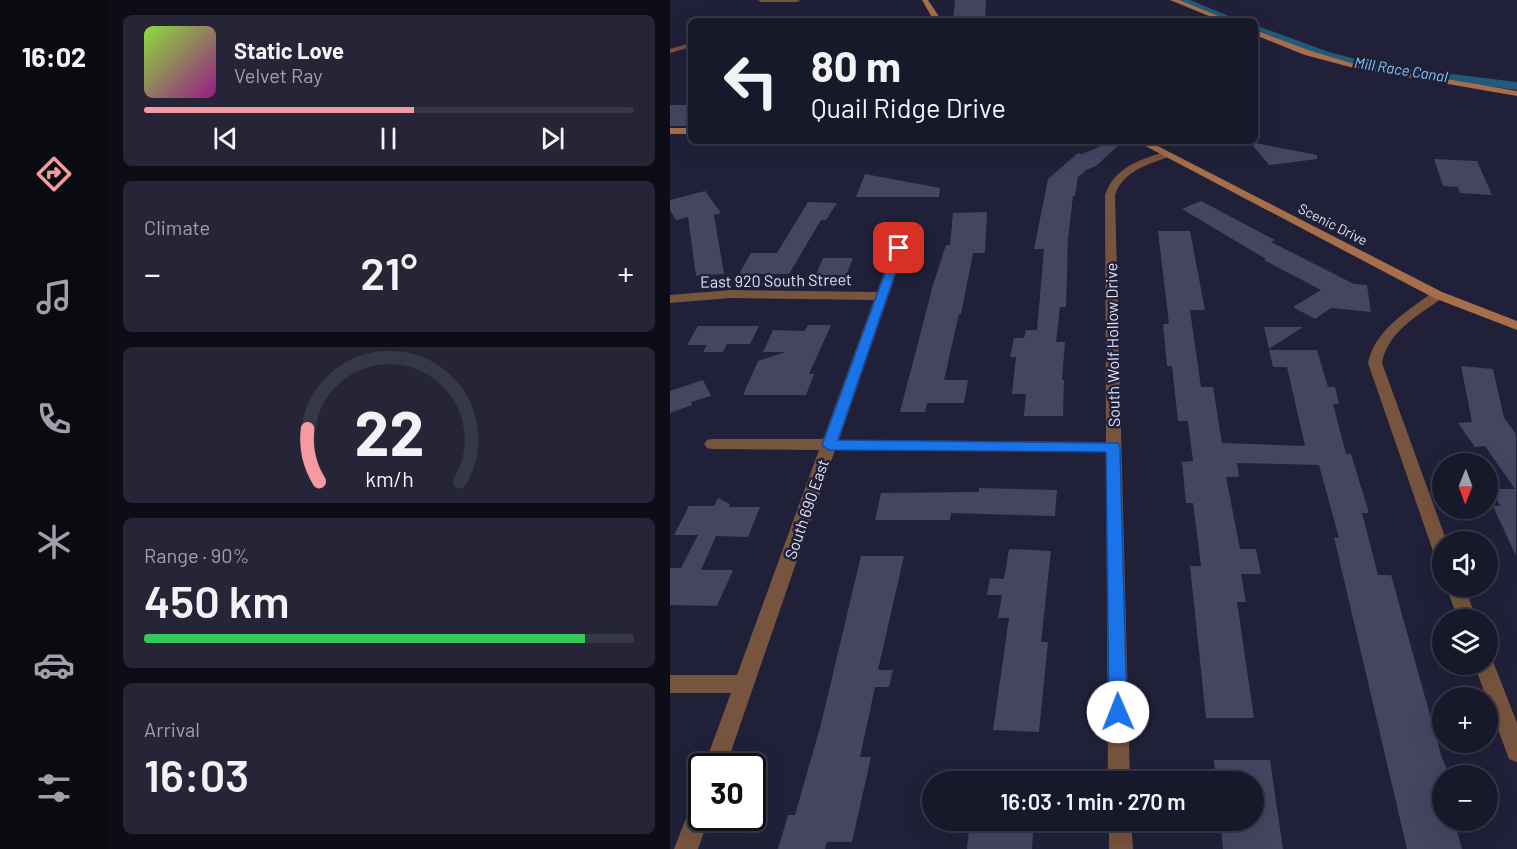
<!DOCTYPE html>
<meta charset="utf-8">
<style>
body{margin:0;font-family:Barlow,sans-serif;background:#252537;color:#f1f3f6;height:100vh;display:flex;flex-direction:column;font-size:22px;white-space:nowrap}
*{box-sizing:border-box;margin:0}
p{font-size:20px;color:#9fa0a9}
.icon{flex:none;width:33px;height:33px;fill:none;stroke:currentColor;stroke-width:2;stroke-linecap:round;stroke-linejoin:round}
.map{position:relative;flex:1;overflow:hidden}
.sheet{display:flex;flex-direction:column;gap:15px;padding:15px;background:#0d0d18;width:562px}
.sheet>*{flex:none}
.hud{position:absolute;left:18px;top:18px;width:570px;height:126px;border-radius:9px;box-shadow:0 6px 24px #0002,0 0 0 2px #363747;background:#18182b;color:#f1f3f6;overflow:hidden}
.needle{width:39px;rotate:181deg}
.fabs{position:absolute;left:762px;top:453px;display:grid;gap:12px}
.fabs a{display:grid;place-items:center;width:66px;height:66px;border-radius:50%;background:#18182b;box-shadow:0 6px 24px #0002,0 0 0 2px #363747;font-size:30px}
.speed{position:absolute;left:18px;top:753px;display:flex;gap:12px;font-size:30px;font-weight:700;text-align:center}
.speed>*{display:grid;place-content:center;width:78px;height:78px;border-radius:50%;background:#18182b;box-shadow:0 6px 24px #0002,0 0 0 2px #363747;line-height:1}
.speed .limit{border:3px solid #111;border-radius:9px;background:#fff;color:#111}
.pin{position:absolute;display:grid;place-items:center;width:51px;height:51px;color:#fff;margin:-26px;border-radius:12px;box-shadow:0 3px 9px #0006}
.me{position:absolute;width:66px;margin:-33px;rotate:359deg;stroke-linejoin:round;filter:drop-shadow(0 0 4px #0008)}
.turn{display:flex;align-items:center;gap:21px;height:126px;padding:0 24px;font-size:27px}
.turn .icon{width:78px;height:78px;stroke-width:2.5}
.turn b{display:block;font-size:42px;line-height:51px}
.big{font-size:45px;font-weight:600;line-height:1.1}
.sheet .card{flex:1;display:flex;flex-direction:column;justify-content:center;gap:9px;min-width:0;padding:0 21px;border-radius:9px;background:#252537}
.sheet .dial{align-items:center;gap:0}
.dial svg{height:156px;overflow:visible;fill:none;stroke:#363747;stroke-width:7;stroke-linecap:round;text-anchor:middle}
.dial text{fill:#f1f3f6;stroke:none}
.song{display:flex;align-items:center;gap:18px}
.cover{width:72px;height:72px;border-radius:9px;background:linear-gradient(135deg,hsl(90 70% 55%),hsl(310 70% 35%))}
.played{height:6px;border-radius:3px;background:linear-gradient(90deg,#f49aa0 55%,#363747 55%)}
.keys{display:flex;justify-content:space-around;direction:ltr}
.heat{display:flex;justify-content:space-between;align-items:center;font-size:33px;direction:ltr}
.charge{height:9px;border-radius:4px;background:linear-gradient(90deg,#34c759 90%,#363747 0)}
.trip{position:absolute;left:252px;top:771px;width:342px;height:60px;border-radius:30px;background:#18182b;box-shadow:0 6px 24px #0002,0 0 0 2px #363747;font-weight:600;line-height:60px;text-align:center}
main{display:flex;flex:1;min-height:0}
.tab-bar{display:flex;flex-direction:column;width:108px;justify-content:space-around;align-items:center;background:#0a0a11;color:#9fa0a9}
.tab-bar .icon{width:42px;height:42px}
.tab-bar .active{color:#f49aa0}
.tab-bar b{font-size:27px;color:#f1f3f6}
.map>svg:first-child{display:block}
</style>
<main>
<nav class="tab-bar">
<b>16:02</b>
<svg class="icon active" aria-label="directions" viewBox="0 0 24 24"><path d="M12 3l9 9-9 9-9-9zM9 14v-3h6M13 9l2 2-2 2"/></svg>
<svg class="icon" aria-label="music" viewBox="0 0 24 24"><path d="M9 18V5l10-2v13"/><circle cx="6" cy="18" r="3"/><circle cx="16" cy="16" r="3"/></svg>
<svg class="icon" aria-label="phone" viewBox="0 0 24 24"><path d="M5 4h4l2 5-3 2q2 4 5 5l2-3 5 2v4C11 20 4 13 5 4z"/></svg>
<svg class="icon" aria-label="climate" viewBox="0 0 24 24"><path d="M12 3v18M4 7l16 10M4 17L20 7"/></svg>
<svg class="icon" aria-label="car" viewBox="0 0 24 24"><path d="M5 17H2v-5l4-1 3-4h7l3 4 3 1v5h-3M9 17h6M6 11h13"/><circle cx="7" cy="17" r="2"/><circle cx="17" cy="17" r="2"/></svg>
<svg class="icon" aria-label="filters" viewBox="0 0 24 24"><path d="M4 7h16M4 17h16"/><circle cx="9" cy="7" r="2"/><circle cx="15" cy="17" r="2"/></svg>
</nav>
<section class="sheet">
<div class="card">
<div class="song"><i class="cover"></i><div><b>Static Love</b><p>Velvet Ray</p></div></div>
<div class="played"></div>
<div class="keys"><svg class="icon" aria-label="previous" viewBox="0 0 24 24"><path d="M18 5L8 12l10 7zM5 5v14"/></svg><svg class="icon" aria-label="pause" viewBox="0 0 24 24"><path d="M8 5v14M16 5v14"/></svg><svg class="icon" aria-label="next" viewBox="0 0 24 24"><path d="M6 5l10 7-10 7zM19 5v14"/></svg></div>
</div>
<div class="card"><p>Climate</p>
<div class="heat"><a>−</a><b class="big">21°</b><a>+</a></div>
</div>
<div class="card dial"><svg viewBox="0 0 100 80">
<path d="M14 69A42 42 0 1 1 86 69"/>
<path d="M14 69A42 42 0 0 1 8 42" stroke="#f49aa0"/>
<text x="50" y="56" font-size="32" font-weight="700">22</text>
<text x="50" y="72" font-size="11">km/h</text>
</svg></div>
<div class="card"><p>Range · 90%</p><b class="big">450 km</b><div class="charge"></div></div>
<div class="card"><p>Arrival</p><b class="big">16:03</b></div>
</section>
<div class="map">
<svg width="847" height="849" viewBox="0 0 847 849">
<rect width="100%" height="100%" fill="#202039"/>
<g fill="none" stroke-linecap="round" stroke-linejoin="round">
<!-- canal -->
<path fill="#225a79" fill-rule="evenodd" d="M506,0H520L571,21H556Z
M585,25L659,52L708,65L847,82V90C807,84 766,82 727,76C678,67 631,51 585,32Z"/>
</g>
<!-- building -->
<path fill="#444561" d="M285,0H316L315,21H283Z
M0,105H21V126H0Z
M443,141H453L426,166L416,170L408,177L405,196H403L398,238L396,307H390L386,342H395L392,380H394L393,416H354L356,394H342L346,357H340L344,338H354L356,330H367L374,249H364L378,179L408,153L412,154Z
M580,142L647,155V159L599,165Z
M764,159L807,161L822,195L790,193L788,187L773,186Z
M195,174L270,188L269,197H186Z
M35,191L51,213L44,215L54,274L26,276L18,217L6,220L0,210V200Z
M531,201L605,240L601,242L684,284L697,285L701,312L661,308L645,319L623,307L651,290L594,260L596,259L512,209Z
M138,202L167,203L156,220H151L119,274H69L81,253H107Z
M317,212L315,253H303L291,314H289L274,380H298L294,403H257L255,412H230L263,285L276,245H280L283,213Z
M488,231H520L535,310H520L531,387H543L552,443L635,446L617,367H603L599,350H647L658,387H665L669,404H663L676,454H681L699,513H692L708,575H721L772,758L780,776H772V820H784L792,849H737L664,537L669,538L649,465L567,463L569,477H556L570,549H586L591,574H571L576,602H567L584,718H536L520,566H531L523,503H516L512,462L523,461L518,421H508L502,366H497L493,324H499Z
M153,258H183L176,275H146Z
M138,325H161L139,374H144L136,395H73L88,361L115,352H93L103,330L135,331Z
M28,326H89L80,344H57L53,352H33L37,345H17Z
M594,327H633L599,349Z
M791,366L823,369L834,418L846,434V556L823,506H830L822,489H845L815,446L805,447L788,423L802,422Z
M33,380L41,396L21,402L22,405L0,413V391Z
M309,488L387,490L385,516L281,513L280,520H205L211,493L309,492Z
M48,498L60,504L59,507H90L78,537L46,536L31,570H63L47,606L0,605V568H11L28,535H4L19,506H44Z
M339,549L381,551L371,642H378L369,732L323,730L339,618H328L332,595H317L320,578L334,579Z
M191,556H234L208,670H223L219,687H205L190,757H201L182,842H157L155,849H108L118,815H125L151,724Z
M544,760H600L613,849H553L550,820H584V782H546Z
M300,820H364L362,849H297Z"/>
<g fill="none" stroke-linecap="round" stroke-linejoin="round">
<!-- street -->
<path fill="#77543e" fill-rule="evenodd" d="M88,0H130L127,2H91Z
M21,43V47L0,53V49Z
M495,152L500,155L498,157C477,165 453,171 445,195L460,782H438L436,452L165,450L56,766H34L61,693H0V675H67L149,450L42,449L37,448L34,444L37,440L42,439H153L204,300L61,298L0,303V295L61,290L207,292L225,243L205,226L211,223L215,224L237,242L169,440L436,442L435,195C444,168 470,159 495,152Z
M768,291L772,292L774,295L772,298C748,316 718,331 712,363L777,542H772V558L766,556L763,551L698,363C704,335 726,319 748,303C754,299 760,293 768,291Z
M776,586H794L807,620H788Z
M818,657L821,658L824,664L847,723V762L839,759L804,664H818Z
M32,795V818H39L28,849H4L24,798Z
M439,820H461L463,849H439Z"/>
<!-- secondary -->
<path fill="#a76e4a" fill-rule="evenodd" d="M252,0H258L272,21H264Z
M500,0H509L561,21H551Z
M585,30L641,51L681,63L847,91V96L680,67L635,55L585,35Z
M0,128H21V134H0Z
M466,141H478L772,292L847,321V330L764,298Z"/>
</g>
<!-- route -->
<path fill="#1a73e8" stroke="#114b97" stroke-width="1.5" d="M229,244L234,248L168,440L448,443L450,447L457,712L455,718L448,721L441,718L439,712L436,452L159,450L152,445L224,248Z"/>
<g text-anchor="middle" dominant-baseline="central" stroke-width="5" stroke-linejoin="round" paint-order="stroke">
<!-- far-street labels -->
<g font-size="14" fill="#e1e2f4" stroke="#202039">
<text transform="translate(663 224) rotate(27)">Scenic Drive</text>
</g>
<!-- far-water labels -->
<g font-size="15" font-style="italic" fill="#80c8f4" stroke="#202039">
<text transform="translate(731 69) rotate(9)">Mill Race Canal</text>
</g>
<!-- street labels -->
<g font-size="16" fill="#e1e2f4" stroke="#202039">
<text transform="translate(106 280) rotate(-1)">East 920 South Street</text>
<text transform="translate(442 345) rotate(-91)">South Wolf Hollow Drive</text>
<text transform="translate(136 509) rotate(-71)">South 690 East</text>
</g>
</g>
</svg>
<div class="fabs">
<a><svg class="needle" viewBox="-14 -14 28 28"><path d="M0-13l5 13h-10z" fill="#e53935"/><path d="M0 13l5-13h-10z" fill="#9fa0a9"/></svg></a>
<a><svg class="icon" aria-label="sound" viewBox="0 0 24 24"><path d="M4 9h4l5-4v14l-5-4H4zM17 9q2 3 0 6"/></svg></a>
<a><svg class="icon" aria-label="layers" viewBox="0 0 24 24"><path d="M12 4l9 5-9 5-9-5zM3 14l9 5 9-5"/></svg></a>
<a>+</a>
<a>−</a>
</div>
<div class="speed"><div class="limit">30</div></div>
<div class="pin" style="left:229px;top:248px;background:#d93025"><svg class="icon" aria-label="arrive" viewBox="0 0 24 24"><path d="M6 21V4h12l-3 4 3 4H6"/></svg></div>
<svg class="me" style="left:448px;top:712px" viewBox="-20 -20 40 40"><circle r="19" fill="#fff"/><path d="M0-13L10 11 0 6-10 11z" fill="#1a73e8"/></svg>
<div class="trip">16:03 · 1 min · 270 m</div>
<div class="hud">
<div class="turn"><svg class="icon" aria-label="left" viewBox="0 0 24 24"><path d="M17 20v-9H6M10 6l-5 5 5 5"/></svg><div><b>80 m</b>Quail Ridge Drive</div></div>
</div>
</div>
</main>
